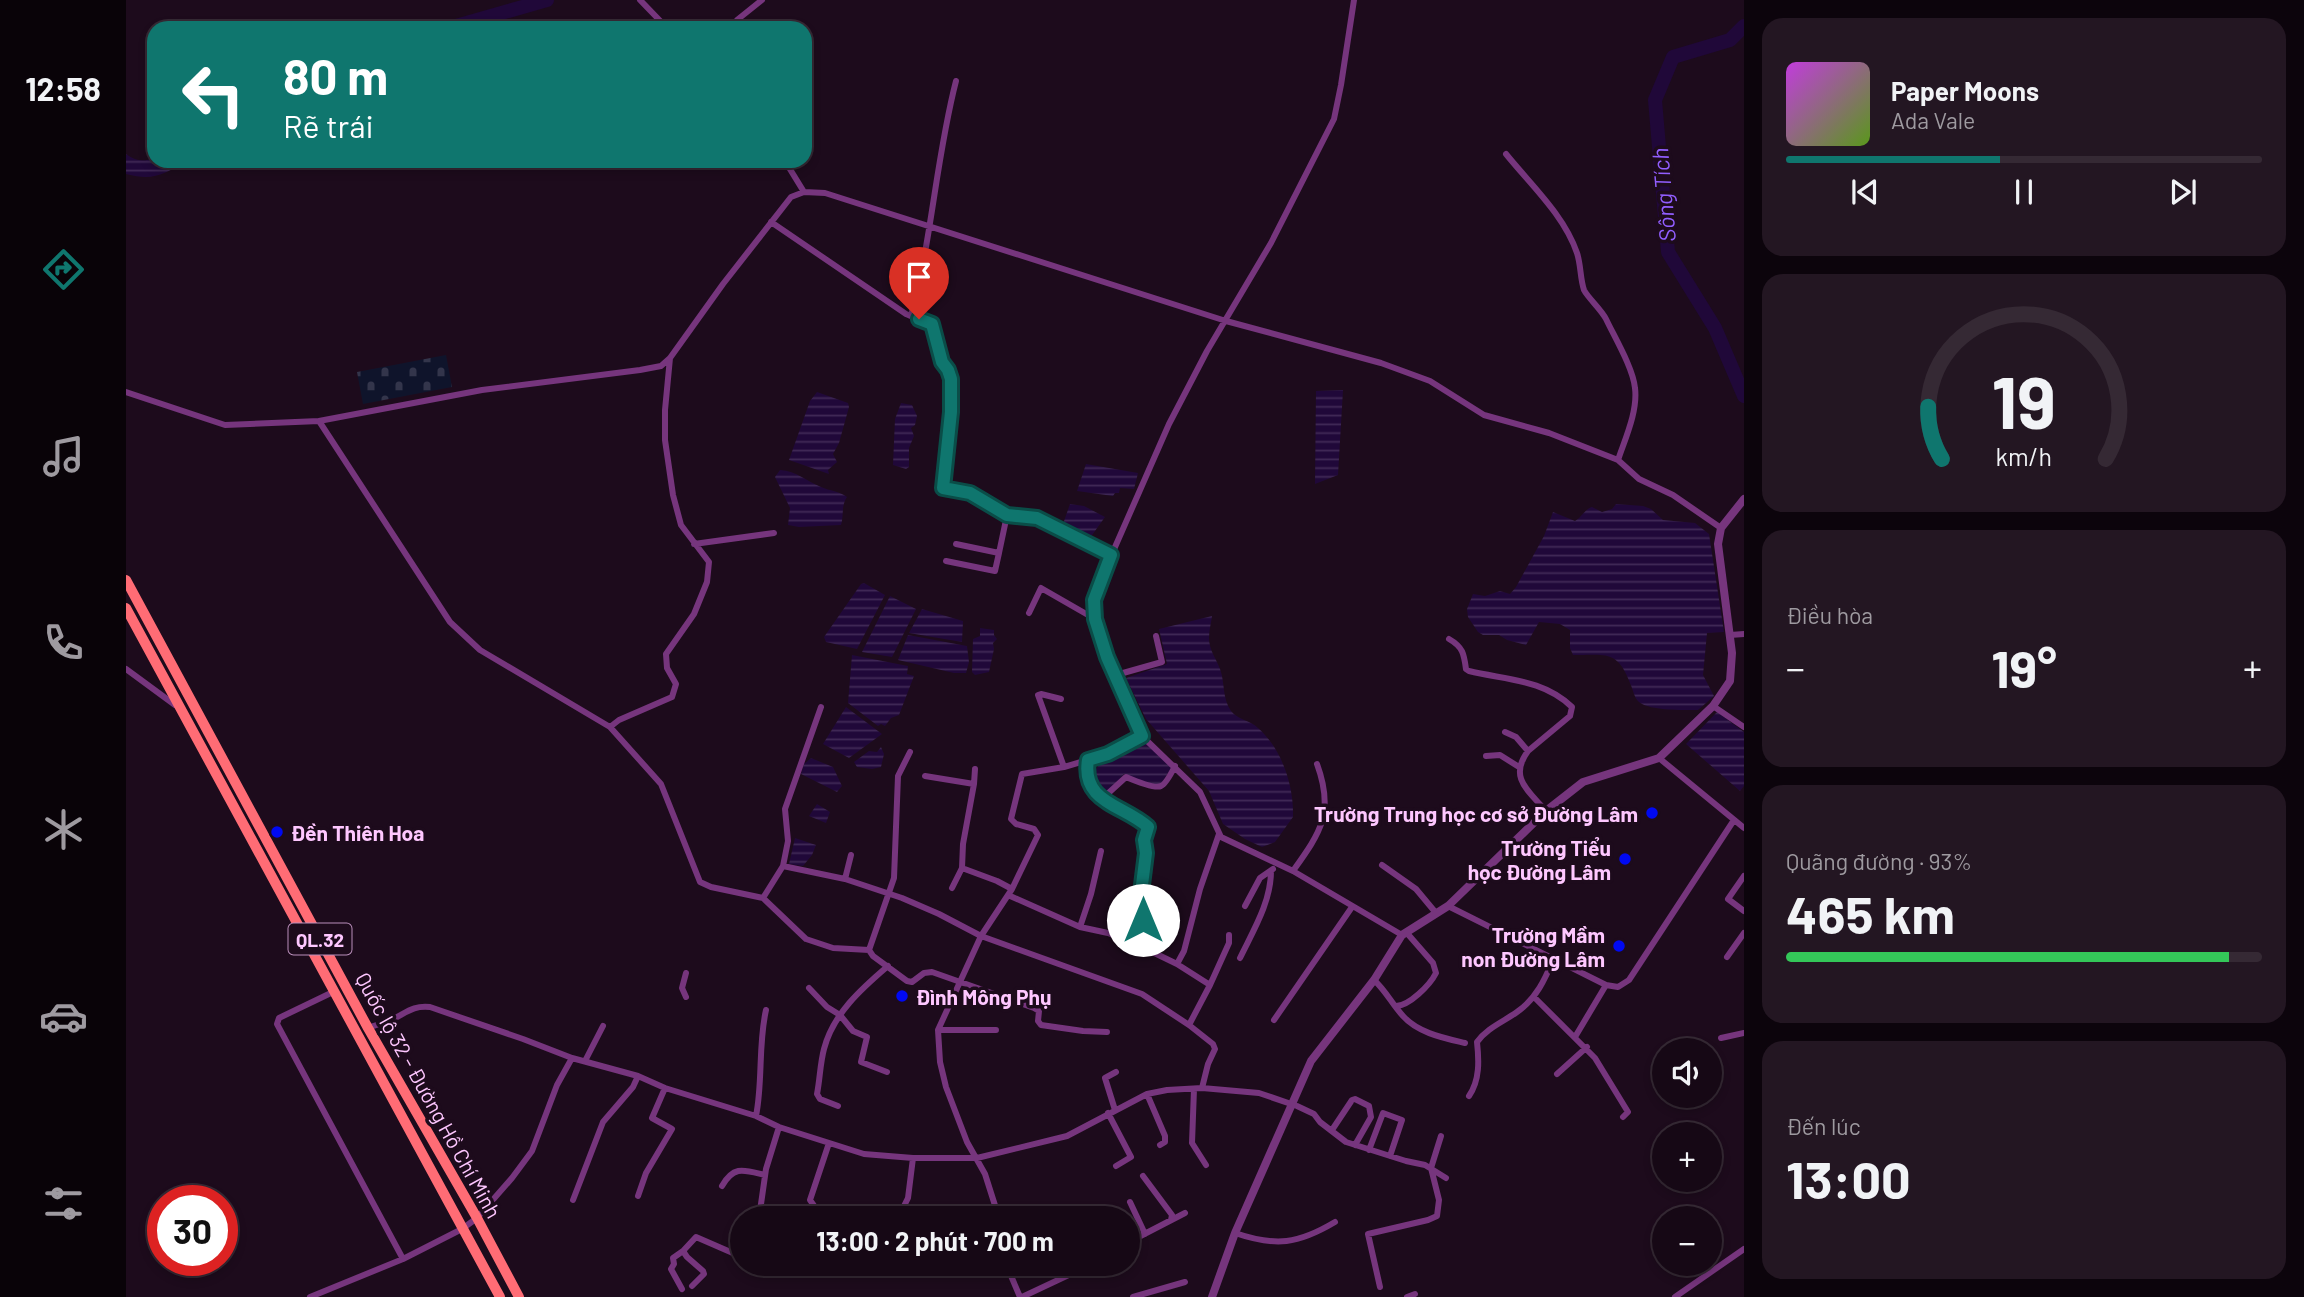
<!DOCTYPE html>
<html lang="vi">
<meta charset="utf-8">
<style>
body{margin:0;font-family:Barlow,sans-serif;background:#231622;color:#f1f3f6;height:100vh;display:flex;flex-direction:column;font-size:26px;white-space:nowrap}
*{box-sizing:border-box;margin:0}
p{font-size:23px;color:#9e9aa0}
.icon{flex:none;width:38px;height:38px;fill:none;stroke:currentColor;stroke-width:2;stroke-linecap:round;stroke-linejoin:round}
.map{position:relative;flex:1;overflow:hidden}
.sheet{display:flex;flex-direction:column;gap:18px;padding:18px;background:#0c040c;width:560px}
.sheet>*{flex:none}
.hud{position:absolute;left:21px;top:21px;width:665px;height:147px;border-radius:21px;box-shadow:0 4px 10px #0003,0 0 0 2px #352934;background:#0f766e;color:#fff;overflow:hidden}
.controls{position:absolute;left:1526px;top:1038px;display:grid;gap:14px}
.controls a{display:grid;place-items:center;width:70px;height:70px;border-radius:50%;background:#160815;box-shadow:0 4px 10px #0003,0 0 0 2px #352934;font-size:35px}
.speed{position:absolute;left:21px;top:1185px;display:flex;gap:14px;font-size:35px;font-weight:700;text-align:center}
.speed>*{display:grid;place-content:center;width:91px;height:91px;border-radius:50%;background:#160815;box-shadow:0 4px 10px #0003,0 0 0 2px #352934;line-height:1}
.speed .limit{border:10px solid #d22;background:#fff;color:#111}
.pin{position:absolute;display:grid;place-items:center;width:60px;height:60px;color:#fff;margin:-72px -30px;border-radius:50% 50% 50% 0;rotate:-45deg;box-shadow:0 0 7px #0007}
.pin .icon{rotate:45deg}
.me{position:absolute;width:77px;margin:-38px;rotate:0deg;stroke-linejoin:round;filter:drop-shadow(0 0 5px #0008)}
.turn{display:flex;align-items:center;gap:24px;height:147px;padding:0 21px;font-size:32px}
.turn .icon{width:91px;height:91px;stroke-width:2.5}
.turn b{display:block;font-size:49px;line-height:60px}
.big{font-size:52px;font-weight:700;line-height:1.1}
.sheet .widget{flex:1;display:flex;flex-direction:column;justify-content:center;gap:10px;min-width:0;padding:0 24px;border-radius:21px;background:#231622}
.sheet .dial{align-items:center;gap:0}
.dial svg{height:182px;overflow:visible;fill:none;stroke:#352934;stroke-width:7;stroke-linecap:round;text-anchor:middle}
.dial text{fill:#f1f3f6;stroke:none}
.song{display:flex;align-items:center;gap:21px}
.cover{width:84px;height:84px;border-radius:10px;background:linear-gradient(135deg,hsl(290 70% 55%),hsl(90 70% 35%))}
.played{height:7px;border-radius:4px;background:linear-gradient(90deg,#0f766e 45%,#352934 45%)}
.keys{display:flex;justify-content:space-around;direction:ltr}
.heat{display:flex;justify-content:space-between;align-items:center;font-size:38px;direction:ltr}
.charge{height:10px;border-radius:5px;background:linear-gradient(90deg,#34c759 93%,#352934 0)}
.trip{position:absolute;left:604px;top:1206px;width:410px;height:70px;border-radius:35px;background:#160815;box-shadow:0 4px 10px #0003,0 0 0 2px #352934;font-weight:700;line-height:70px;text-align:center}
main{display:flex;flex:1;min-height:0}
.tab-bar{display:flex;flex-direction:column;width:126px;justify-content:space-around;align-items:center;background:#090308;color:#9e9aa0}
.tab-bar .icon{width:49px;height:49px}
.tab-bar .active{color:#0f766e}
.tab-bar b{font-size:32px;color:#f1f3f6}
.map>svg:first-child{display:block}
</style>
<main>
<nav class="tab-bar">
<b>12:58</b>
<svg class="icon active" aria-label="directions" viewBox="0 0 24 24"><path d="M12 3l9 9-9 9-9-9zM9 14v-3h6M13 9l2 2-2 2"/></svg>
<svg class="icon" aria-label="music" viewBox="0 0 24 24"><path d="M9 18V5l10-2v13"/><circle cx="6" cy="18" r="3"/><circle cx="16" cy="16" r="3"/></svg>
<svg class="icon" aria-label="phone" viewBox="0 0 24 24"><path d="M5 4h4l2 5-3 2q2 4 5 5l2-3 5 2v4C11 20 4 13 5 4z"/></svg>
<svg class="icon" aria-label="climate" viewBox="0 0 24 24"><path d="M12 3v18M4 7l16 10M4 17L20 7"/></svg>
<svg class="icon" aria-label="car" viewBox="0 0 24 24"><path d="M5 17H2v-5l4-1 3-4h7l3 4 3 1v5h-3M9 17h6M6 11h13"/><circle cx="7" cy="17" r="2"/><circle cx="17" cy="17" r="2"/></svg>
<svg class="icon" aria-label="filters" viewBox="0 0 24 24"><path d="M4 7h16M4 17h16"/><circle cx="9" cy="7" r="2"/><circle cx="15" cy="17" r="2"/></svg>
</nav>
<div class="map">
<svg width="1618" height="1297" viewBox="0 0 1618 1297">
<defs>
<pattern id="cemetery-stones" width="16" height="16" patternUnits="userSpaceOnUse" patternTransform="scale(1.75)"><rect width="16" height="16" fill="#0f142b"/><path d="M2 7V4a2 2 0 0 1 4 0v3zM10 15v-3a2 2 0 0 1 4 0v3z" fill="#33354b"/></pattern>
<pattern id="water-rules" width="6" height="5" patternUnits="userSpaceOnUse" patternTransform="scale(1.75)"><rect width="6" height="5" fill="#200839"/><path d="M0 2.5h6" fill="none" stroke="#412a57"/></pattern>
</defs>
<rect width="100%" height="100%" fill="#1d0b1c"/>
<!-- cemetery -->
<path fill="url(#cemetery-stones)" d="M320,355L326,387L237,404L231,372Z"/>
<!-- water -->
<path fill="url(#water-rules)" d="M0,154C9,161 17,162 28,158V161H60C37,175 27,181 0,174Z
M1217,390L1212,475L1189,484L1190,391Z
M691,392L722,403L723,407L713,443L707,454L711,462L702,470L703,474L663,460L684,401Z
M775,403L786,405L791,416L789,425L785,428L788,436L783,448V467L780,469L767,465L769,419Z
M960,464L1012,473L1008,489L994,488L993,493H989L987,496L951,491Z
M654,470C671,471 680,481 695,487C704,491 713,491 721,497C715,505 718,516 715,525L673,527L662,525L664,508L649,477Z
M944,504L958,506L979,517L964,538L937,524Z
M1490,504L1517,506L1525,509L1537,520L1569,523L1583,534L1598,632L1581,633L1577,675L1588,696L1572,710C1558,710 1524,711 1513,702C1508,698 1507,689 1504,683C1491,648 1477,656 1447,655L1444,648V630L1434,624L1413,622L1400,645L1381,640L1373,635H1357L1352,632L1342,617L1341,609L1347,594L1359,596L1374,591L1384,594L1390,587L1418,536L1427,512L1449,521C1456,517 1459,509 1466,507L1476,512L1486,509Z
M738,583L759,595L731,649L700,642L698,637L735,584Z
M764,596L790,609L766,657L736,652Z
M796,609L837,621L836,642L783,633Z
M1086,616C1085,623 1083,631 1083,638C1083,650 1090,658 1094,669C1099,682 1096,698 1105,711C1112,720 1124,720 1132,728C1156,749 1168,786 1167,817L1149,842L1136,847L1119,839L1097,824L1083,791L1020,719L1000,678L1041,664L1033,629Z
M854,628L868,630V635L871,639L867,643L868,649L863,672L849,675L846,672L847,639L854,636Z
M782,635L841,646L843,662L840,673H828L772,660Z
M726,655L782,666L781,674L788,676L773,715L765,718L759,726L755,724L752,726L722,703Z
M720,707L756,734L723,758L697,744Z
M1591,712L1618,732V786L1614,791L1560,744Z
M1018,739L1046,767L1034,785L1014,782L998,774L980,794L967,781L966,774L974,764L973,762Z
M755,747L758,754L755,767L746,769L731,767L728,762L743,751L751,752Z
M685,758L707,767L716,786L711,792L675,774L678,764Z
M691,804L704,812L700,823L683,816Z
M669,838L690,845L686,855L677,866L663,864Z"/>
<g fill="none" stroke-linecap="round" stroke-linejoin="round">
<!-- river -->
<path stroke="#200839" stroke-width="14" d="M1618,26L1604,40L1547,57L1529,100L1542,252L1589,328L1618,396
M323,28L421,0"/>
<!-- minor -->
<path stroke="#76357d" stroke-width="6" d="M514,0L541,28
M1228,0L1215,85L1208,119L1145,243L1081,351L1043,424L975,579L968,600L969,619L981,657L1004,711L1016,736L1074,792L1095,837L1167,871L1276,935
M609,28L611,20L636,0
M1380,154C1405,185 1438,215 1451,253C1455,265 1454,278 1458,290C1462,298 1475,309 1480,319C1489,338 1507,368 1509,388C1512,411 1499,439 1492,460
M659,161L678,192
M645,222L780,314L806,325L816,362L822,371L825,379V412L817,488L844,493L881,515
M785,316C806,239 810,158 830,81
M0,392L99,425L193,421L324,622L354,650L484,727L535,784L574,882L585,887L637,898L680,939L707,948L743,950L747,956L781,981L786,982L798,973L806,972L908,1008L913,1011L912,1021L915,1025L957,1031L981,1032
M193,421L356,390L514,370L535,366L544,358L597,284L665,197L678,192L699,193L1100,321L1255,363L1304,381L1358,415L1423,433L1492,460L1513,479L1547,495L1595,528
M568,544L648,533
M830,544L873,553L881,515L911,518L985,556
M820,561L869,571L873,553
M903,613L915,588L969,619
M1604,635L1618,634
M1323,639C1337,647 1338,654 1340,669L1343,671C1380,680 1417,679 1446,707L1444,716L1402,751
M0,669L49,705
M990,675L1036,662L1030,636
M935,699L915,694L912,695L938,767
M1587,706L1618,727
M484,727L493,720L546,697L550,684L541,668L540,654L568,614L581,582L583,562L555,525L547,495L539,440V410L544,358
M1379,732L1390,737L1402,751C1382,778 1403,791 1420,811
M1360,756L1374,755L1393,767
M1533,758L1618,828
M962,760C955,802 998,805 1022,827L1018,840L1020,853L1015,893L1017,920L1012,945
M799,776L848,784L837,844L836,868L871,881L886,889
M848,784L849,769
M977,798L1000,777C1007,780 1029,789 1035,786C1040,784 1046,772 1049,766
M1256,865L1290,889L1310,913
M657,866L662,841L659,809L695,707
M1167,871C1194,833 1209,813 1191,764
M1618,876L1602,899L1618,911
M719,879L725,855
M826,888L836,868
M882,895L954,927L982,933L1012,945L1051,964L1058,951L1074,889L1093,834
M637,898L657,866L719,879L776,898L813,914L855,936L1016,994L1063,1025L1087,1044L1089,1049L1082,1064L1076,1088
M1119,906L1134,878L1147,869
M1322,906L1480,985L1492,987L1503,980L1608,820
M954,927L965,894L975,851
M743,950L768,878L772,776L784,752
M1601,957L1618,933
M1114,958C1127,931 1145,902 1145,871
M1051,964L1084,985L1063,1025
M1248,980C1260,991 1266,1004 1277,1016C1292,1033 1318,1038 1339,1043
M1084,985L1103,943V935
M683,988L701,1007L714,1015L727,1031L741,1037L735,1062L761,1072
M207,992L153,1018L151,1024L277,1259
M560,997L556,988L560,973
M1408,997L1469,1058L1502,1112L1497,1117
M1270,1006C1283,1006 1304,985 1310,973L1307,963L1280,932
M1148,1020L1226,907
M242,1028C249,1025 258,1023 265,1020C280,1013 287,1005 304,1007L397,1039L446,1058L512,1076L539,1088L630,1116L653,1127L738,1154L787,1158H851L941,1136L1021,1094L1041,1090L1076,1088L1133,1093L1171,1106L1188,1114L1194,1122L1220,1142L1280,1161L1299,1165L1320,1178
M812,1030H870
M1449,1037L1480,985
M1595,1038L1618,1033
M459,1061L477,1026
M1431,1074L1461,1047
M1068,1089L1066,1143L1080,1165
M1021,1094L1039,1136V1142L1034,1145
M1343,1096C1354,1080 1353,1060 1351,1042C1361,1028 1377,1022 1391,1012C1411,998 1419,979 1428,958
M712,1106L694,1099L691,1094C694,1079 694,1064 698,1049C707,1014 735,989 762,966
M989,1110L979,1078L990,1072
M982,1113L1005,1157L990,1166
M630,1116C637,1081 632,1045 640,1010
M1206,1130L1226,1100L1229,1099L1243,1106L1245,1117L1229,1145
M1243,1150L1257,1113L1276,1120L1264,1156
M1017,1176L1046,1215L1045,1220
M596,1186C608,1165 618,1170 639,1175
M512,1196L520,1173L546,1129L526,1118L539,1088
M447,1200L477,1122L507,1087L512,1076
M1004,1202L1019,1234
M633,1218L640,1169L653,1127
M693,1218L691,1210L684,1200L703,1143
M772,1218L782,1198L787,1158
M873,1218L859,1174L841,1142L820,1087L814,1062L812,1030L855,936L886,889L912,835L908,829L890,824L885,819L896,774L938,767L982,754L1016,736
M1109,1233C1150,1247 1172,1244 1209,1222
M1001,1243L1059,1213
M557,1251L561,1257L577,1271L578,1274L566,1286
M720,1264L731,1267
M880,1264L894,1297
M1254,1287L1242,1234L1302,1220L1311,1216L1313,1200L1305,1168L1315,1136
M556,1289L545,1269L548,1264L547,1258L557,1251L570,1237L616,1257
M184,1297L277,1259L336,1229L351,1218L386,1178L406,1151L431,1085L446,1058
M896,1297L966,1264
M1007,1297L1059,1282
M1281,1297L1289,1294
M1549,1297L1618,1249"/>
<!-- tertiary -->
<path stroke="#76357d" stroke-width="8" d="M1086,1297L1109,1233L1185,1061L1248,980L1276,935L1322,906L1420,811L1457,782L1533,758L1587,706L1604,681L1606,653L1592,544L1595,528L1618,499"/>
<!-- trunk -->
<path stroke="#ff6c75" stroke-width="10" d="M0,580L242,1028L351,1218L393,1297
M0,608L374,1297"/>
</g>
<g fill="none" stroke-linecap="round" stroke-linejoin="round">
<!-- route casing -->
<g stroke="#0a4d48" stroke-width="18">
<path id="route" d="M793,319L806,324L816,362L822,370L825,379V412L817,488L844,493L881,515L911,518L985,555L968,600L969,619L981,657L1016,736L982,754L962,760C955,803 998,805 1022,827L1018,840L1020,853L1015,893L1017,920"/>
</g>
<!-- route -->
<use href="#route" stroke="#0f766e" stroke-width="12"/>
</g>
<!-- markers -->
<g fill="#0009f2" stroke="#1d0b1c" stroke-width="2.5">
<circle cx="1526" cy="813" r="7"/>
<circle cx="151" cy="832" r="7"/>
<circle cx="1499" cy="859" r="7"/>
<circle cx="1493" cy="946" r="7"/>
<circle cx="776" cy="996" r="7"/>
</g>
<g text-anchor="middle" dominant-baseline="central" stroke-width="7" stroke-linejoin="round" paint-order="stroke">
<!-- shield labels -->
<rect fill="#1d0b1c" stroke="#ba8fbb" stroke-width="2" x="162.5" y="923.5" width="63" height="31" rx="5"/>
<g font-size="19" font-weight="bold" fill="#fec7ff">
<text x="194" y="939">QL.32</text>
</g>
<!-- poi labels -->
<g font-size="21" font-weight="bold" fill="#fec7ff" stroke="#1d0b1c" text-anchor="end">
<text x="1512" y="813">Trường Trung học cơ sở Đường Lâm</text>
<text x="165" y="832" text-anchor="start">Đền Thiên Hoa</text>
<text x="1485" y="847">Trường Tiểu<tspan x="1485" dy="24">học Đường Lâm</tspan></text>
<text x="1479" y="934">Trường Mầm<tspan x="1479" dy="24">non Đường Lâm</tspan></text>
<text x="790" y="996" text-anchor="start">Đình Mông Phụ</text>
</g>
<!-- street labels -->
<g font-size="21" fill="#fec7ff" stroke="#1d0b1c">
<text transform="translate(303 1095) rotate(61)">Quốc lộ 32 - Đường Hồ Chí Minh</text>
</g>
<!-- water labels -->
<g font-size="23" font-style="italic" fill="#925eff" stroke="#1d0b1c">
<text transform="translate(1537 195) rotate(-95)">Sông Tích</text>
</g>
</g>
</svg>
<div class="controls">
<a><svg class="icon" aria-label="sound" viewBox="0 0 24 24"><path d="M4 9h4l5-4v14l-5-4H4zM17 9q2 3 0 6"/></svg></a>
<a>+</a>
<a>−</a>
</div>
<div class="speed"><div class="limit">30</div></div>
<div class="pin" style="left:793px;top:319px;background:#d93025"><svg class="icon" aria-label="arrive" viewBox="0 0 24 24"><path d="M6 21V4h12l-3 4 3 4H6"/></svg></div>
<svg class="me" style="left:1017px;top:920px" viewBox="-20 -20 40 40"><circle r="19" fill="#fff"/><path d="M0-13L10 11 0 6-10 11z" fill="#0f766e"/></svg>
<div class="trip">13:00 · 2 phút · 700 m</div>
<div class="hud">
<div class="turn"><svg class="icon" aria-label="left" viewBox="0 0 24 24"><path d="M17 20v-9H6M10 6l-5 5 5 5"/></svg><div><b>80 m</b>Rẽ trái</div></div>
</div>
</div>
<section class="sheet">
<div class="widget">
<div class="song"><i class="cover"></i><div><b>Paper Moons</b><p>Ada Vale</p></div></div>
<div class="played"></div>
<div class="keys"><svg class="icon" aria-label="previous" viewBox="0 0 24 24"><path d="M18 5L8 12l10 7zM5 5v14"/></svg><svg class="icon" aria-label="pause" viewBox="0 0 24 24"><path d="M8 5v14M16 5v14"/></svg><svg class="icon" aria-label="next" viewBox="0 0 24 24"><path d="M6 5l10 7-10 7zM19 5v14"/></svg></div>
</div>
<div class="widget dial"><svg viewBox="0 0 100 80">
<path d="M14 69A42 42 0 1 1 86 69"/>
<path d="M14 69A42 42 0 0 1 8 46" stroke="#0f766e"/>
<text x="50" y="56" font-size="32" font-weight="700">19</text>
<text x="50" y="72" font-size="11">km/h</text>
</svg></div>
<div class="widget"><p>Điều hòa</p>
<div class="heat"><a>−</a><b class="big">19°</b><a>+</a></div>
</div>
<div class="widget"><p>Quãng đường · 93%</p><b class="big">465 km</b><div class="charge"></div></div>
<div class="widget"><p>Đến lúc</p><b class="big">13:00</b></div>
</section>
</main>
